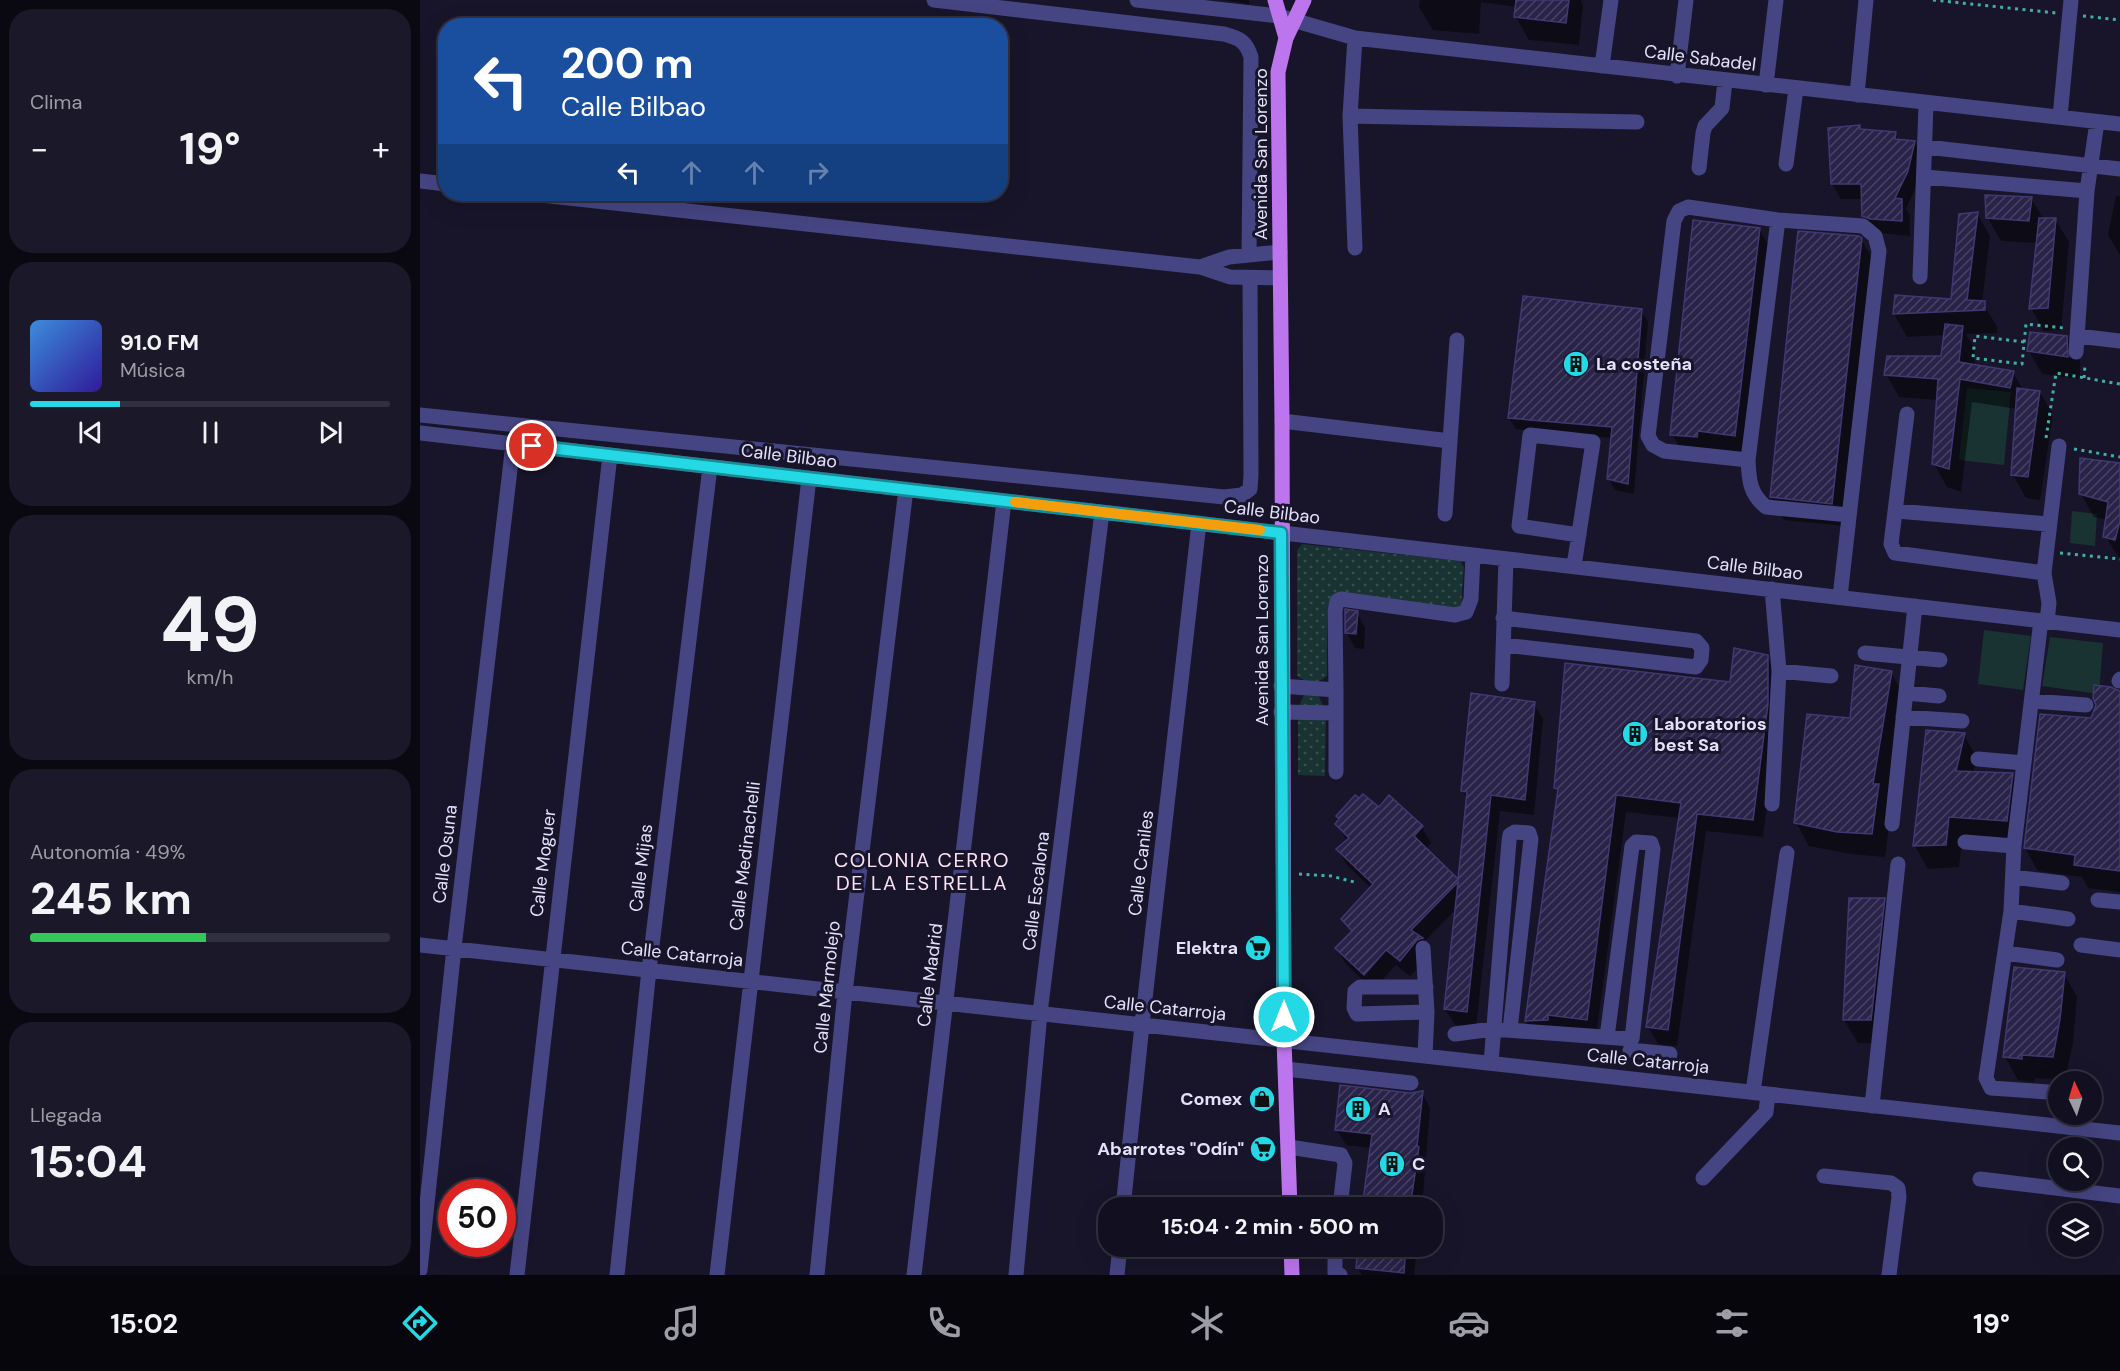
<!DOCTYPE html>
<html lang="es">
<meta charset="utf-8">
<style>
body{margin:0;font-family:"DM Sans",sans-serif;background:#1b1929;color:#f1f3f6;height:100vh;display:flex;flex-direction:column;font-size:22px;white-space:nowrap}
*{box-sizing:border-box;margin:0}
p{font-size:20px;color:#9c9da5}
.icon{flex:none;width:33px;height:33px;fill:none;stroke:currentColor;stroke-width:2;stroke-linecap:round;stroke-linejoin:round}
.map{position:relative;flex:1;overflow:hidden}
.details{display:flex;flex-direction:column;gap:9px;padding:9px;background:#0a0912;width:420px}
.details>*{flex:none}
.banner{position:absolute;left:18px;top:18px;width:570px;height:183px;border-radius:24px;box-shadow:0 6px 24px #0002,0 0 0 2px #31303e;background:#1a4fa0;color:#fff;overflow:hidden}
.needle{width:39px;rotate:356deg}
.controls{position:absolute;left:1628px;top:1071px;display:grid;gap:12px}
.controls a{display:grid;place-items:center;width:54px;height:54px;border-radius:50%;background:#121020;box-shadow:0 6px 24px #0002,0 0 0 2px #31303e;font-size:30px}
.speed{position:absolute;left:18px;top:1179px;display:flex;gap:12px;font-size:30px;font-weight:700;text-align:center}
.speed>*{display:grid;place-content:center;width:78px;height:78px;border-radius:50%;background:#121020;box-shadow:0 6px 24px #0002,0 0 0 2px #31303e;line-height:1}
.speed .limit{border:9px solid #d22;background:#fff;color:#111}
.pin{position:absolute;display:grid;place-items:center;width:51px;height:51px;color:#fff;margin:-26px;border:3px solid #fff;border-radius:50%;box-shadow:0 2px 6px #0007}
.me{position:absolute;width:66px;margin:-33px;rotate:0deg;stroke-linejoin:round;filter:drop-shadow(0 0 4px #0008)}
.turn{display:flex;align-items:center;gap:21px;height:126px;padding:0 24px;font-size:27px}
.turn .icon{width:78px;height:78px;stroke-width:2.5}
.turn b{display:block;font-size:42px;line-height:51px}
.lanes{display:flex;align-items:center;height:57px;padding:0 24px;background:#0003;justify-content:center;gap:30px;direction:ltr}
.lanes .off{opacity:.35}
.big{font-size:45px;font-weight:700;line-height:1.1}
.details .tile{flex:1;display:flex;flex-direction:column;justify-content:center;gap:9px;min-width:0;padding:0 21px;border-radius:24px;background:#1b1929}
.details .dial{align-items:center;gap:0}
.dial b{font-size:78px;line-height:1}
.song{display:flex;align-items:center;gap:18px}
.cover{width:72px;height:72px;border-radius:9px;background:linear-gradient(135deg,hsl(210 70% 55%),hsl(250 70% 35%))}
.played{height:6px;border-radius:3px;background:linear-gradient(90deg,#24d8e5 25%,#31303e 25%)}
.keys{display:flex;justify-content:space-around;direction:ltr}
.heat{display:flex;justify-content:space-between;align-items:center;font-size:33px;direction:ltr}
.charge{height:9px;border-radius:4px;background:linear-gradient(90deg,#34c759 49%,#31303e 0)}
.trip{position:absolute;left:678px;top:1197px;width:345px;height:60px;border-radius:24px;background:#121020;box-shadow:0 6px 24px #0002,0 0 0 2px #31303e;font-weight:700;line-height:60px;text-align:center}
.dock{display:flex;height:96px;justify-content:space-around;align-items:center;background:#07060d;color:#9c9da5}
.dock .icon{width:42px;height:42px}
.dock .selected{color:#24d8e5}
.dock b{font-size:27px;color:#f1f3f6}
main{display:flex;flex:1;min-height:0}
.map>svg:first-child{display:block}
</style>
<main>
<section class="details">
<div class="tile"><p>Clima</p>
<div class="heat"><a>−</a><b class="big">19°</b><a>+</a></div>
</div>
<div class="tile">
<div class="song"><i class="cover"></i><div><b>91.0 FM</b><p>Música</p></div></div>
<div class="played"></div>
<div class="keys"><svg class="icon" aria-label="previous" viewBox="0 0 24 24"><path d="M18 5L8 12l10 7zM5 5v14"/></svg><svg class="icon" aria-label="pause" viewBox="0 0 24 24"><path d="M8 5v14M16 5v14"/></svg><svg class="icon" aria-label="next" viewBox="0 0 24 24"><path d="M6 5l10 7-10 7zM19 5v14"/></svg></div>
</div>
<div class="tile dial"><b>49</b><p>km/h</p></div>
<div class="tile"><p>Autonomía · 49%</p><b class="big">245 km</b><div class="charge"></div></div>
<div class="tile"><p>Llegada</p><b class="big">15:04</b></div>
</section>
<div class="map">
<svg width="1700" height="1275" viewBox="0 0 1700 1275">
<defs>
<pattern id="grass-dots" width="8" height="8" patternUnits="userSpaceOnUse" patternTransform="scale(1.5)"><rect width="8" height="8" fill="#183331"/><path d="M2 2h.1M6 6h.1" fill="none" stroke="#395050" stroke-width="1.8" stroke-linecap="round"/></pattern>
<pattern id="building-hatch" width="6" height="6" patternUnits="userSpaceOnUse" patternTransform="scale(1.5)"><rect width="6" height="6" fill="#292349"/><path d="M-1 1l2-2M0 6l6-6M5 7l2-2" fill="none" stroke="#484364"/></pattern>
</defs>
<rect width="100%" height="100%" fill="#18152a"/>
<!-- grass -->
<path fill="url(#grass-dots)" d="M882,544L1040,561L1044,567L1041,606L1036,609L910,600L907,610V676C897,685 887,683 877,676V550Z
M884,695H898L906,711L905,776L878,775V708Z"/>
<!-- park -->
<path fill="#183331" d="M1547,388L1591,392L1584,465L1539,460Z
M1652,511L1677,514L1675,546L1650,543Z
M1564,630L1611,636L1603,690L1558,684Z
M1630,637L1683,643L1679,694L1622,686Z"/>
<!-- shadow -->
<path fill="#0007" d="M802,0H829V4Z
M1000,0H1161L1163,5L1159,45L1109,40L1096,17L1097,7L1061,2L1059,34L1013,30L999,7Z
M1439,127L1441,131L1475,134L1479,141L1494,142L1503,158L1496,187L1486,209L1490,216V236L1452,232L1443,216V199H1421L1412,184Z
M1696,196H1700V255L1688,235Z
M1611,198L1624,220L1635,219L1649,242L1641,330L1624,331L1611,308L1618,243L1581,241L1568,218Z
M1557,213L1570,236L1562,303L1577,326V333L1546,334L1555,350L1554,366L1593,372L1603,390L1620,392L1633,415L1620,500L1606,498L1593,475L1597,409L1552,402L1541,492L1527,487L1514,464L1518,400L1479,397L1466,374L1523,358L1525,335L1487,337L1474,314L1533,301Z
M1339,229L1353,252L1328,458L1265,457L1252,434Z
M1441,239L1454,262L1425,526L1364,520L1351,497Z
M1221,310L1228,322L1214,494L1195,490L1189,479L1192,438L1096,429L1089,418Z
M1646,337L1660,360V379L1622,374L1609,351Z
M1700,465V559L1685,536L1687,520L1674,517L1661,494Z
M937,613L945,628L944,649L935,648L927,633Z
M1347,656L1357,674V722L1343,837L1286,831L1257,1046L1238,1044L1228,1027L1260,818L1206,812L1176,1036L1116,1038L1106,1021L1139,794L1135,788L1311,684Z
M1471,672L1484,696L1467,801L1471,809L1465,857L1431,854L1389,846L1376,822L1431,720Z
M1700,692V892L1668,888L1662,877L1618,871L1605,848L1672,720Z
M1114,704L1123,719L1114,815L1080,811L1056,1027L1035,1025L1025,1009L1036,909L1003,943L1002,964L990,976L976,965L953,990L926,964L917,949L932,933L923,919L951,888L927,865L918,850L927,841L917,824L959,809L1002,827L1011,843L1005,849L1039,883L1048,801L1043,791Z
M1544,735L1557,758L1553,773L1592,775L1605,798L1600,844L1542,840L1539,867L1508,869L1495,846Z
M1464,899L1477,922L1464,1043H1438L1424,1020Z
M1644,974L1657,997L1653,1043L1645,1080L1615,1078L1614,1082L1598,1080L1585,1057Z
M1002,1093L1010,1108L1002,1208H945L952,1148L926,1145L917,1130L990,1094Z
M940,1246H997L994,1275H942L938,1268Z"/>
<!-- building -->
<path fill="url(#building-hatch)" stroke="#413872" stroke-width="1.5" d="M1096,0H1149L1146,23L1094,17Z
M1440,125V129L1476,132L1475,139L1495,141L1488,171L1475,198L1482,199V221L1450,219L1442,216L1441,184H1411L1408,128Z
M1565,195L1612,197L1609,221L1566,218Z
M1558,212L1547,300L1565,301V310L1473,314L1475,295L1531,299L1539,214Z
M1619,218H1636L1628,308L1609,309Z
M1273,220L1340,228L1315,436L1278,431L1277,437L1250,435Z
M1378,231L1439,236L1442,238L1412,504L1350,497Z
M1103,296L1222,309L1208,484L1187,479L1192,427L1088,418Z
M1525,324L1543,326L1539,362L1594,371L1590,388L1540,379L1529,469L1512,464L1518,379L1464,375L1467,356H1521Z
M1610,332L1647,336L1648,357L1607,351Z
M1597,388L1620,391L1608,477L1591,475Z
M1660,458L1700,463V521L1695,540L1683,537L1688,502L1659,494Z
M925,609L938,611L936,634L925,633Z
M1314,648L1348,655V704L1333,820L1277,814L1248,1030L1226,1027L1261,803L1196,795L1167,1020L1128,1015V1020L1105,1021L1138,789L1134,788L1145,663L1310,682Z
M1435,665L1472,671L1453,784H1459L1452,834L1417,832L1374,823L1387,714L1430,718Z
M1674,685L1691,687L1700,691V871L1654,865L1655,855L1604,848L1620,714L1671,718L1676,705L1673,698Z
M1051,693L1115,702L1105,800L1071,795L1047,1012L1024,1009L1038,882L991,930L1003,938L997,940L980,961L966,950L944,975L915,948L932,931L921,919L953,884L916,849L929,838L915,824L919,819L916,816L935,795L939,798L943,794L959,807L969,795L1003,826L994,836L1038,879L1047,792L1041,791Z
M1506,730L1545,733L1536,771L1593,773L1587,821L1529,817L1526,845L1493,846Z
M1429,898H1465L1451,1020H1423Z
M1594,967L1645,972L1640,1019L1633,1057L1602,1055V1059L1583,1057Z
M920,1085L990,1093L1003,1091L997,1146L999,1147L990,1208H942L952,1134L915,1130Z
M938,1246H986L984,1273L936,1268Z"/>
<g fill="none" stroke-linecap="round" stroke-linejoin="round">
<!-- path -->
<path stroke="#40b0a6" stroke-width="3" stroke-dasharray="3 4.5" stroke-linecap="butt" d="M1513,0L1636,13
M1663,16L1700,20
M1604,342L1555,336L1553,358L1602,364L1606,324L1644,328
M1664,378L1665,365
M1626,438L1636,373L1700,384
M1654,449L1700,457
M1640,553L1700,559
M879,874L911,876L938,883"/>
<!-- minor -->
<path stroke="#464583" stroke-width="15" d="M514,0L804,34C819,38 826,41 831,57L829,255
M717,0L859,16L935,38L1700,124
M935,38L930,116L935,248
M1182,66L1191,0
M1257,76L1266,0
M1346,85L1356,0
M1437,95L1446,0
M930,116L1217,122
M1640,117L1651,0
M1506,147L1700,169
M1366,164L1376,89
M1279,168L1283,133L1285,126L1302,108L1305,81
M1505,177L1667,191L1677,122
M0,181L26,184
M112,194L780,267L810,277L860,278
M1358,220L1328,460C1329,481 1330,494 1346,507L1429,515
M780,267L809,257L860,252
M1500,277L1506,104
M1658,336L1700,341
M1656,352L1667,191
M1487,414L1471,544L1475,553L1624,573
M0,415L804,497L822,495L830,489L831,475L830,278
M862,421L1030,441L1025,514
M0,433L1700,630
M1030,441L1037,340
M1328,460L1244,451L1233,445L1228,436L1254,221L1259,211L1268,207L1358,220L1443,226L1455,236L1459,251L1420,597
M1477,511L1628,524
M1154,566L1173,442L1110,435L1099,526L1159,535
M1083,618L1276,641L1282,648L1281,660L1276,667L1084,645
M1621,620L1594,846L1591,911L1566,1078L1571,1088L1628,1092
M1627,621L1629,603L1624,573L1639,446
M1445,653L1520,660
M1359,671L1411,676
M1699,681L1700,679
M1082,684L1086,559
M861,686L916,690L915,611L917,601L921,599L1035,615L1046,612L1051,599L1053,555
M916,690V772
M1486,693L1519,696
M1612,701L1666,705
M861,712L916,713
M1483,717L1542,721
M1558,759L1604,763
M1352,804L1359,671L1352,589
M1472,824L1495,606
M1545,842L1594,846
M1593,877L1642,883
M1678,900L1700,902
M1591,911L1648,919
M0,945L1700,1133
M1661,945L1700,950
M1003,948L1007,1012L1005,1056
M1585,953L1637,960
M1006,987H940L935,991L934,1008L937,1014L1007,1012
M1035,1034L1073,1029L1212,1039L1233,849L1231,843L1216,842L1212,846L1187,1037
M1210,1050L1250,1054
M1071,1063L1089,841L1090,835L1095,832L1109,833L1111,839L1090,1030
M866,1069L991,1083
M1333,1092L1367,853
M1452,1106L1478,864
M869,1147L921,1155L925,1163L920,1208
M1404,1176L1471,1183L1478,1188L1479,1197L1469,1275
M1283,1178L1346,1112L1348,1094
M1560,1179L1700,1196
M703,1208L722,1025L779,523
M915,1246V1273L920,1275
M0,1270L34,948L93,444
M97,1275L190,455
M197,1275L229,970L290,467
M297,1275L389,478
M397,1275L425,992L486,489
M494,1275L584,501
M596,1275L620,1013L682,512
M697,1275L700,1246"/>
<!-- major -->
<path stroke="#bd75ee" stroke-width="15" d="M855,0L866,38
M870,1208L864,1040L862,421L858,72L866,38L884,0
M871,1246L872,1275"/>
</g>
<g fill="none" stroke-linecap="round" stroke-linejoin="round">
<!-- route casing -->
<g stroke="#178c95" stroke-width="15">
<path id="route" d="M112,446L861,533L864,1017"/>
</g>
<!-- route -->
<use href="#route" stroke="#24d8e5" stroke-width="10"/>
<!-- slow -->
<path stroke="#f59e0b" stroke-width="10" d="M595,502L840,530"/>
</g>
<!-- icons -->
<defs>
<g id="building-disc" transform="scale(1.35)"><circle r="9.5" fill="#24d8e5" stroke="#18152a"/><path d="M-4-6H4V6H1V3H-1V6H-4ZM-2.5-4.3h1.7v1.8h-1.7ZM.8-4.3h1.7v1.8H.8ZM-2.5-1h1.7V.8h-1.7ZM.8-1h1.7V.8H.8Z" fill="#111"/></g>
<g id="supermarket-disc" transform="scale(1.35)"><circle r="9.5" fill="#24d8e5" stroke="#18152a"/><path d="M-6-5.5h2.5l.6 2H6L4.5 2H-2.5L-4.4-4H-6ZM-1.5 3.2a1.3 1.3 0 1 0 .1 0ZM3 3.2a1.3 1.3 0 1 0 .1 0Z" fill="#111"/></g>
<g id="shop-disc" transform="scale(1.35)"><circle r="9.5" fill="#24d8e5" stroke="#18152a"/><path d="M-5-2.5h2.3a2.7 3.5 0 0 1 5.4 0H5L5.5 6h-11ZM-1.5-2.5h3a1.5 2.3 0 0 0-3 0Z" fill="#111"/></g>
</defs>
<g fill-rule="evenodd">
<use href="#building-disc" x="1156" y="364"/>
<use href="#building-disc" x="1215" y="734"/>
<use href="#supermarket-disc" x="838" y="948"/>
<use href="#shop-disc" x="842" y="1099"/>
<use href="#building-disc" x="938" y="1109"/>
<use href="#supermarket-disc" x="843" y="1149"/>
<use href="#building-disc" x="972" y="1164"/>
</g>
<g text-anchor="middle" dominant-baseline="central" stroke-width="6" stroke-linejoin="round" paint-order="stroke">
<!-- street labels -->
<g font-size="18" fill="#e3e1fb" stroke="#18152a">
<text transform="translate(1280 58) rotate(7)">Calle Sabadel</text>
<text transform="translate(841 154) rotate(-90)">Avenida San Lorenzo</text>
<text transform="translate(369 456) rotate(7)">Calle Bilbao</text>
<text transform="translate(852 512) rotate(7)">Calle Bilbao</text>
<text transform="translate(1335 568) rotate(7)">Calle Bilbao</text>
<text transform="translate(842 640) rotate(-90)">Avenida San Lorenzo</text>
<text transform="translate(25 854) rotate(-83)">Calle Osuna</text>
<text transform="translate(325 856) rotate(-83)">Calle Medinachelli</text>
<text transform="translate(123 863) rotate(-83)">Calle Moguer</text>
<text transform="translate(721 863) rotate(-83)">Calle Caniles</text>
<text transform="translate(221 868) rotate(-83)">Calle Mijas</text>
<text transform="translate(616 891) rotate(-83)">Calle Escalona</text>
<text transform="translate(262 954) rotate(6)">Calle Catarroja</text>
<text transform="translate(510 975) rotate(-83)">Calle Madrid</text>
<text transform="translate(407 987) rotate(-84)">Calle Marmolejo</text>
<text transform="translate(745 1008) rotate(6)">Calle Catarroja</text>
<text transform="translate(1228 1061) rotate(6)">Calle Catarroja</text>
</g>
<!-- poi labels -->
<g font-size="18" font-weight="bold" fill="#e3e1fb" stroke="#18152a" text-anchor="start">
<text x="1176" y="364">La costeña</text>
<text x="1234" y="724">Laboratorios<tspan x="1234" dy="21">best Sa</tspan></text>
<text x="818" y="948" text-anchor="end">Elektra</text>
<text x="822" y="1099" text-anchor="end">Comex</text>
<text x="958" y="1109">A</text>
<text x="824" y="1149" text-anchor="end">Abarrotes "Odín"</text>
<text x="992" y="1164">C</text>
</g>
<!-- neighbourhood labels -->
<g font-size="20" letter-spacing="1.5" fill="#fce3f3" stroke="#18152a">
<text x="502" y="860">COLONIA CERRO<tspan x="502" dy="23">DE LA ESTRELLA</tspan></text>
</g>
</g>
</svg>
<div class="controls">
<a><svg class="needle" viewBox="-14 -14 28 28"><path d="M0-13l5 13h-10z" fill="#e53935"/><path d="M0 13l5-13h-10z" fill="#9c9da5"/></svg></a>
<a><svg class="icon" aria-label="search" viewBox="0 0 24 24"><circle cx="10" cy="10" r="6"/><path d="M15 15l6 6"/></svg></a>
<a><svg class="icon" aria-label="layers" viewBox="0 0 24 24"><path d="M12 4l9 5-9 5-9-5zM3 14l9 5 9-5"/></svg></a>
</div>
<div class="speed"><div class="limit">50</div></div>
<div class="pin" style="left:112px;top:446px;background:#d93025"><svg class="icon" aria-label="arrive" viewBox="0 0 24 24"><path d="M6 21V4h12l-3 4 3 4H6"/></svg></div>
<svg class="me" style="left:864px;top:1017px" viewBox="-20 -20 40 40"><circle r="17" fill="#24d8e5" stroke="#fff" stroke-width="3"/><path d="M0-11L8 9 0 5-8 9z" fill="#fff"/></svg>
<div class="trip">15:04 · 2 min · 500 m</div>
<div class="banner">
<div class="turn"><svg class="icon" aria-label="left" viewBox="0 0 24 24"><path d="M17 20v-9H6M10 6l-5 5 5 5"/></svg><div><b>200 m</b>Calle Bilbao</div></div>
<div class="lanes"><svg class="icon" aria-label="left" viewBox="0 0 24 24"><path d="M17 20v-9H6M10 6l-5 5 5 5"/></svg><svg class="icon off" aria-label="ahead" viewBox="0 0 24 24"><path d="M12 20V5M6 11l6-6 6 6"/></svg><svg class="icon off" aria-label="ahead" viewBox="0 0 24 24"><path d="M12 20V5M6 11l6-6 6 6"/></svg><svg class="icon off" aria-label="right" viewBox="0 0 24 24"><path d="M7 20v-9h11M14 6l5 5-5 5"/></svg></div>
</div>
</div>
</main>
<nav class="dock">
<b>15:02</b>
<svg class="icon selected" aria-label="directions" viewBox="0 0 24 24"><path d="M12 3l9 9-9 9-9-9zM9 14v-3h6M13 9l2 2-2 2"/></svg>
<svg class="icon" aria-label="music" viewBox="0 0 24 24"><path d="M9 18V5l10-2v13"/><circle cx="6" cy="18" r="3"/><circle cx="16" cy="16" r="3"/></svg>
<svg class="icon" aria-label="phone" viewBox="0 0 24 24"><path d="M5 4h4l2 5-3 2q2 4 5 5l2-3 5 2v4C11 20 4 13 5 4z"/></svg>
<svg class="icon" aria-label="climate" viewBox="0 0 24 24"><path d="M12 3v18M4 7l16 10M4 17L20 7"/></svg>
<svg class="icon" aria-label="car" viewBox="0 0 24 24"><path d="M5 17H2v-5l4-1 3-4h7l3 4 3 1v5h-3M9 17h6M6 11h13"/><circle cx="7" cy="17" r="2"/><circle cx="17" cy="17" r="2"/></svg>
<svg class="icon" aria-label="filters" viewBox="0 0 24 24"><path d="M4 7h16M4 17h16"/><circle cx="9" cy="7" r="2"/><circle cx="15" cy="17" r="2"/></svg>
<b>19°</b>
</nav>
